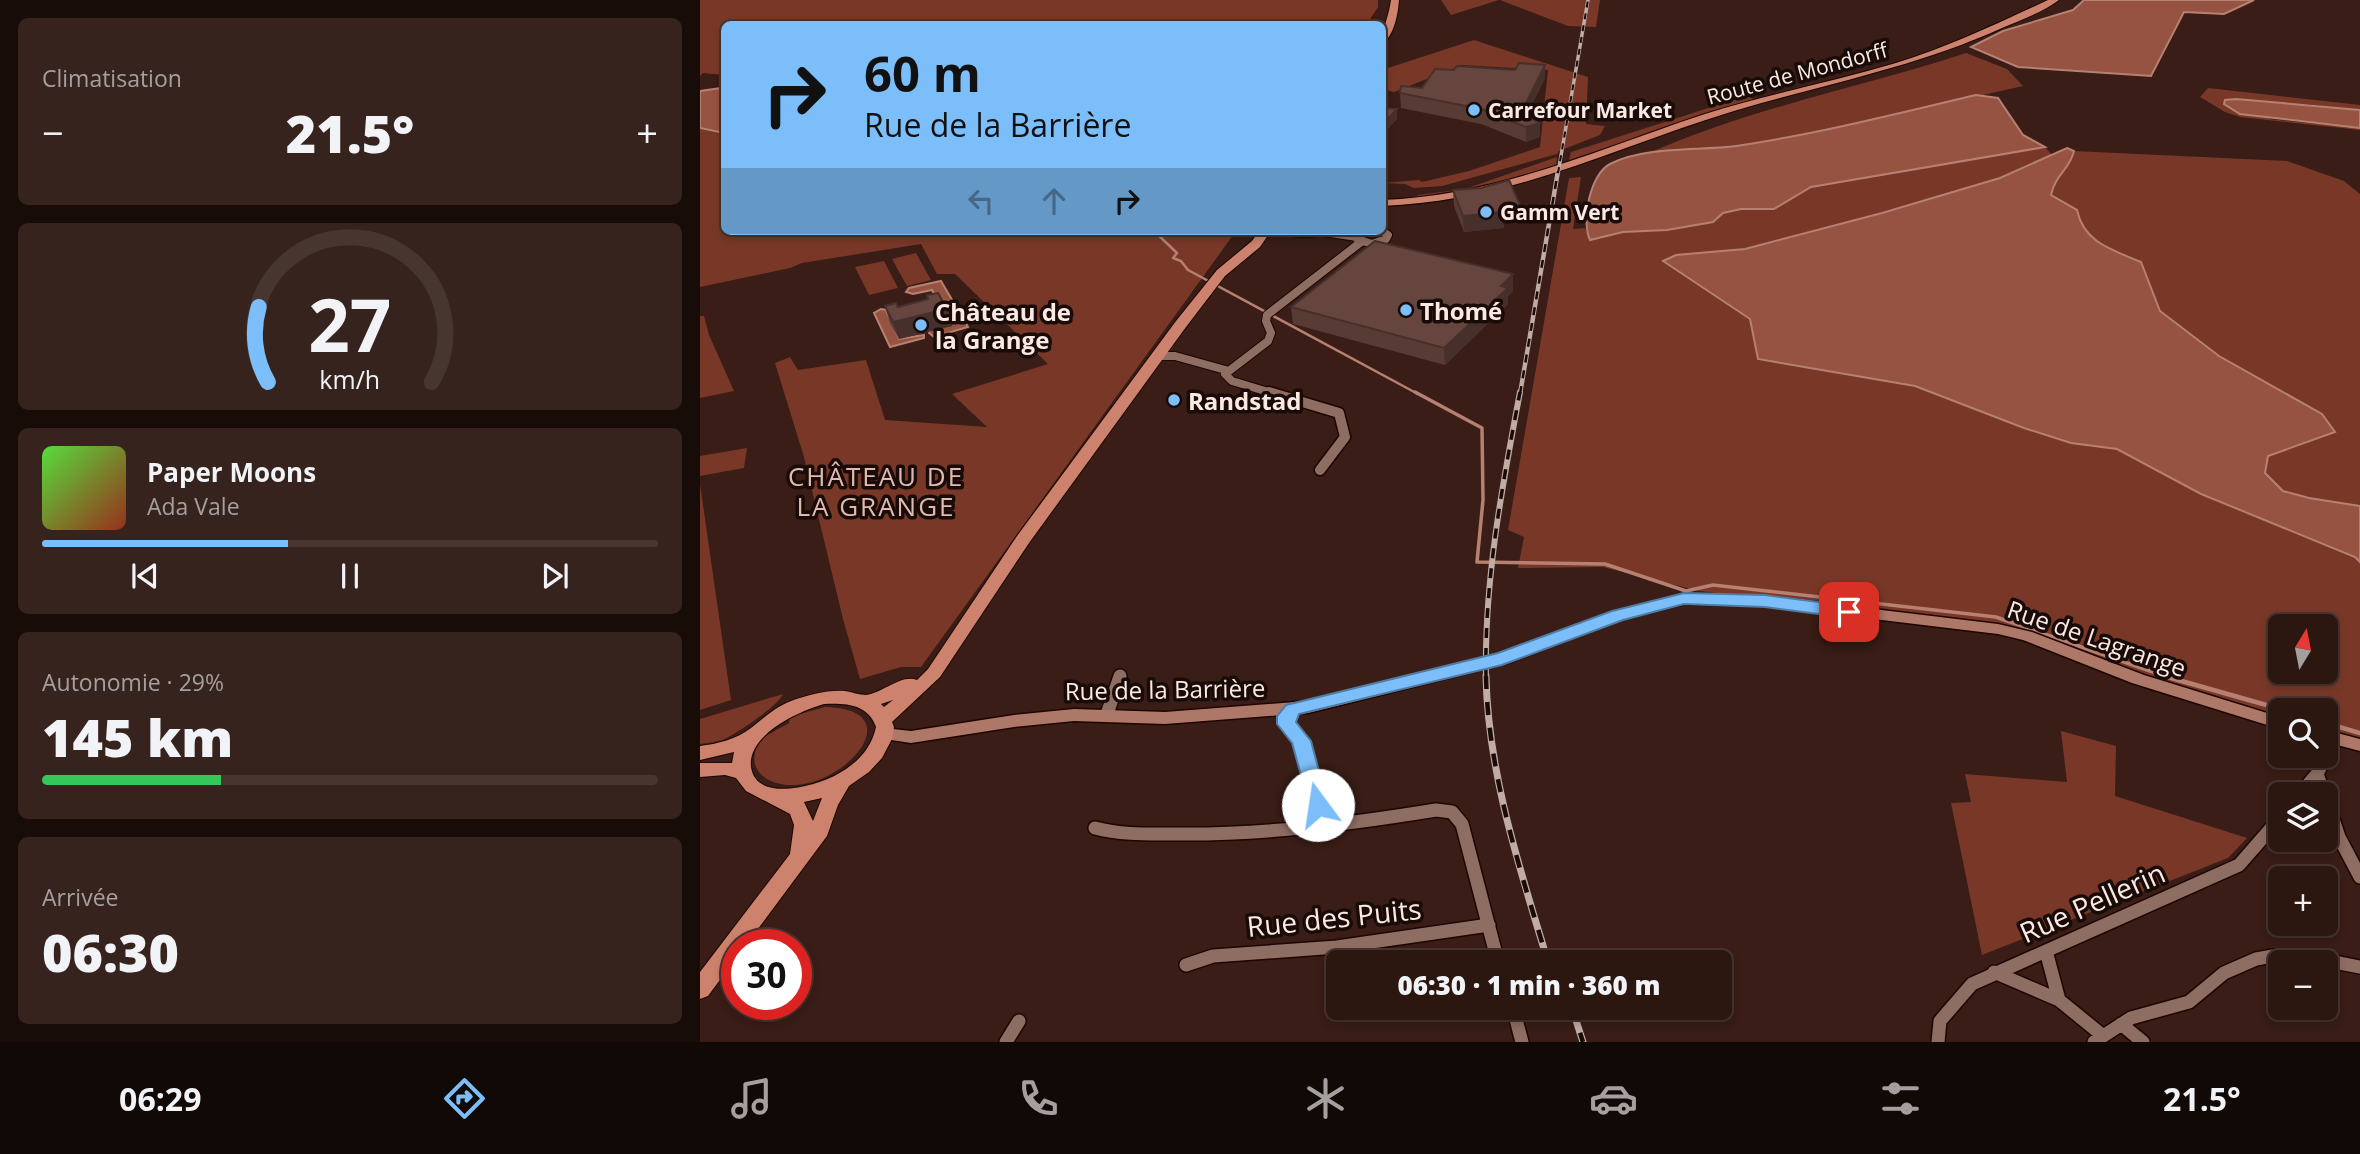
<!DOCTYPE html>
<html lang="fr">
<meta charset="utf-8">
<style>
body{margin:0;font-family:"Open Sans",sans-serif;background:#37231e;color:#f1f3f6;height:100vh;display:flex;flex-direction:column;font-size:26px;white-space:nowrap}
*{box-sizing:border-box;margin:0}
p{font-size:23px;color:#a69f9f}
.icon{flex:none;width:38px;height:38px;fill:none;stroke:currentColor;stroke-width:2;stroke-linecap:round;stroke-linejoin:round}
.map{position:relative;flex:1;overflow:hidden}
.details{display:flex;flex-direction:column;gap:18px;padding:18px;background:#180c09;width:700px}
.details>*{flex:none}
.banner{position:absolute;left:21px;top:21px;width:665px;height:214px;border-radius:10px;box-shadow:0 4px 10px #0003,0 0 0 2px #473530;background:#7cbef9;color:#111;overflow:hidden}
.needle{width:46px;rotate:10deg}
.buttons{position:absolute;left:1568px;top:614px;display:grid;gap:14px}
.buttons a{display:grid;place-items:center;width:70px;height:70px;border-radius:10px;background:#2b1610;box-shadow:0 4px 10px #0003,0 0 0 2px #473530;font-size:35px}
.speed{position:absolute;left:21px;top:929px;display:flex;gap:14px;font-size:35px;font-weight:700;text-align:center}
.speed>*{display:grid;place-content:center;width:91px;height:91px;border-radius:50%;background:#2b1610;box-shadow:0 4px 10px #0003,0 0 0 2px #473530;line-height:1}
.speed .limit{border:10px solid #d22;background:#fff;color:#111}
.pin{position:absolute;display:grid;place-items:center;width:60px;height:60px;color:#fff;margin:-30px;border-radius:14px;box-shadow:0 4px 10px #0006}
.me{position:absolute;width:77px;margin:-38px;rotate:346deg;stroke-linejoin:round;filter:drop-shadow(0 0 5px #0008)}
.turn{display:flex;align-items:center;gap:24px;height:147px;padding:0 28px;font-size:32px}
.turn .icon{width:91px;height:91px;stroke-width:2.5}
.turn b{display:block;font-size:49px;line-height:60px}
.lanes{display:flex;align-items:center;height:66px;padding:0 28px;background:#0003;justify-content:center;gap:35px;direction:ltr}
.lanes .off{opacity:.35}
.big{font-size:52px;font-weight:800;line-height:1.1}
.details .widget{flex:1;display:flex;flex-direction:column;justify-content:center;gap:10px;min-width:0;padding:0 24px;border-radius:10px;background:#37231e}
.details .dial{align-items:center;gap:0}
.dial svg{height:182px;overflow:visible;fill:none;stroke:#473530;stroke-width:7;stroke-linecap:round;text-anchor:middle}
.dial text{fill:#f1f3f6;stroke:none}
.song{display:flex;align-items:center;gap:21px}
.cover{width:84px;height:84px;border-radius:10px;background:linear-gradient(135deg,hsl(110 70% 55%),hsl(10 70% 35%))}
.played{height:7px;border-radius:4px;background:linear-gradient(90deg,#7cbef9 40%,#473530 40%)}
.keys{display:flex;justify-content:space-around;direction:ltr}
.heat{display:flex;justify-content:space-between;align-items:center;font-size:38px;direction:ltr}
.charge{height:10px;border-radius:5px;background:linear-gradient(90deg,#34c759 29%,#473530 0)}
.trip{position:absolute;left:626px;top:950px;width:406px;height:70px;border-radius:10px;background:#2b1610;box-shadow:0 4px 10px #0003,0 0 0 2px #473530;font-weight:800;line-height:70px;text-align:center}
.menu{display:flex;height:112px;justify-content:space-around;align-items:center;background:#110906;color:#a69f9f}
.menu .icon{width:49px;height:49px}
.menu .current{color:#7cbef9}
.menu b{font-size:32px;color:#f1f3f6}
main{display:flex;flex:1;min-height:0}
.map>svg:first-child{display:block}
</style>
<main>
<section class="details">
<div class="widget"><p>Climatisation</p>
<div class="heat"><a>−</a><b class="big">21.5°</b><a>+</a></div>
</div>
<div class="widget dial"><svg viewBox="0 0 100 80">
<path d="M14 69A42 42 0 1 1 86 69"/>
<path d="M14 69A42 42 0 0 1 10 36" stroke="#7cbef9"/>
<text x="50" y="56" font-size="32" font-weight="700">27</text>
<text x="50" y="72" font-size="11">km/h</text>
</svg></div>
<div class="widget">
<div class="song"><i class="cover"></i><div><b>Paper Moons</b><p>Ada Vale</p></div></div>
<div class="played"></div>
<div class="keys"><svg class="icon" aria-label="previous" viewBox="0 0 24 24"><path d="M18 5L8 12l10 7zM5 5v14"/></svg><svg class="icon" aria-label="pause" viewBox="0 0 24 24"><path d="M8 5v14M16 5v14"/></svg><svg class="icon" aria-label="next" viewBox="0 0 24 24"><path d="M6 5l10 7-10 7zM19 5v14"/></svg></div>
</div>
<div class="widget"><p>Autonomie · 29%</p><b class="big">145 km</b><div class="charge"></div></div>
<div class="widget"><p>Arrivée</p><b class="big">06:30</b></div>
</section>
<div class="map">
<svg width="1660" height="1042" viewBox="0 0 1660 1042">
<rect width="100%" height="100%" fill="#391d16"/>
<!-- green -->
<path fill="#793827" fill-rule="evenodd" d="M0,0H678V7L667,24H24V75L3,73L0,76Z
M741,0H799L751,15Z
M800,0H900L896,27L868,26Z
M774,40L888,77L886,124L905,126L900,135L859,151L857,154L742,186L714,188L705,184L683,183L719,180L722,182L769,171L840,147L848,70L762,65L694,92L683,89L682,70Z
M1266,53L1307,69L1323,86L1105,135L1033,146L947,154C1049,108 1160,88 1266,53Z
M1508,88L1660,105V110L1605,104L1568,119L1660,128V130L1540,117L1525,112L1500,97Z
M1046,96L1054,99L869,160L871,152Z
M0,129L24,134V231H536L221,667H201L160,679L143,619L104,457L75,363L90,357L98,370L166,360L185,420L287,427L252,394L348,364L255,274H237L221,244L102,263L90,268L0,287Z
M1345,147L1352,155L1300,178L1117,231L1045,249L976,255L964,262L1050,320L1058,359L1215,386L1324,428L1371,443L1417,449L1501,495L1655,557L1660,562V739L1626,729V710H1580V716L1462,683L1297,624L999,591L903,567L818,568L824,537L808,530L869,178L881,177L873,229L885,228L890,240L923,232L967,230L1013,222L1023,213L1041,209H1074L1110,187ZM1580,626H1626V672H1580Z
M1374,151L1587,161L1644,181L1660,194V506L1609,498L1583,491L1565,473L1567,456L1634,432L1519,356L1459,311L1441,262C1413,250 1384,243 1377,210L1351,195C1356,172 1369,171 1374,151Z
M857,157L856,165C804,184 767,193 712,199L718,195L765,189Z
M216,253L231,280L207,286L192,259Z
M184,261L198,288L169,295L155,267Z
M0,316H4L9,335L34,391L0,398Z
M47,448L44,468L0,476V456Z
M0,484L31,700L0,710Z
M83,694C78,706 35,735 22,740C15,742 7,743 0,744V719Z
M125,707C213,709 145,788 89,785C62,784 43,764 62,739C63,737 84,726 89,723L90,717Z
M1361,731L1416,746L1415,796L1547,838L1528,858L1282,955L1251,803L1271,802L1265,774L1367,782Z"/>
<!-- water -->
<path fill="#975341" stroke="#b68072" stroke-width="2" d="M1384,0H1554L1524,14L1484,12L1451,76L1318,67L1271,47L1303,31L1373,10Z
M24,84V133L0,128V91L21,88Z
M1276,95L1298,98L1323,135L1345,147L1111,187L1074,209H1041L1023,213L1013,222L967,230L923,232L890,240C881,221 890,174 910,164C944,146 998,151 1036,146C1117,134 1196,114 1276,95Z
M1536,99L1660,110V128L1540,114L1524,104L1525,100Z
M1367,148L1374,151C1369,171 1356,173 1351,195L1377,210C1384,243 1413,250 1441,262L1460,311L1519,356L1622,414L1635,432L1568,456L1565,473L1583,491L1609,498L1660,506V562L1655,557L1501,494L1417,449L1371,443L1324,428L1215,386L1058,359L1050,319L963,261L976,255L1045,249L1182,213L1300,178Z
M241,281L268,327L234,337L229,333L242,309L232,290L213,294L206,292L209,288Z
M181,309L186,310L199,339L224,335V338L190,347L174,313Z"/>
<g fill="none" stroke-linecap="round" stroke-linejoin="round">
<!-- stream-far2 -->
<path stroke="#b68072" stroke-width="2.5" d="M454,231L477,253L473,258L481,261L488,270L718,394"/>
<!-- stream-far1 -->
<path stroke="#b68072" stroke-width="3.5" d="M715,392L782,428L783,500L777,562L905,564L986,591L1013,585L1296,617L1470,678"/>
<!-- stream -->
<path stroke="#b68072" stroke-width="4.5" d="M1464,676L1584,710
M1626,723L1660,733"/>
<!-- street-far2 casing -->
<g stroke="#1f0602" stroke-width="10">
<path id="street-far2" d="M664,231L657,235V239L672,244L686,239L688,235L682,231
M624,232L657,237
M458,356H475L529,371
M575,394L532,381L525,374L568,341L571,333L566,321L567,315L661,242"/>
</g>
<!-- street-far1 casing -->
<g stroke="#1f0602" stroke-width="13">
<path id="street-far1" d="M569,392L639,413L645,437L620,470"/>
</g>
<!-- street casing -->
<g stroke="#1f0602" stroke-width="16">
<path id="street" d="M592,709L586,724L601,741L623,826
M407,714L420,676
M1617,774L1624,794
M1600,794L1617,774L1626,756
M1626,798L1639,837L1660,877
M395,828C421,835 448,834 475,834C563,835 650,824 736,810L752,812L762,824L798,962
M1346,951L1359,1000
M486,965L513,956L637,947L789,925
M1294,972L1359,1000L1402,1035
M813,1008L822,1042
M1421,1024L1443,1042
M306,1042L319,1021
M1238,1042L1240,1021L1272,984L1539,865L1580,818
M1394,1042L1431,1018L1489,1002L1524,973L1556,959L1573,956L1609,957L1660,967"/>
</g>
<!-- secondary casing -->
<g stroke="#1f0602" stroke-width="3">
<path id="secondary" d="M984,594L1065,596L1298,624L1332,632L1444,675L1580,717V729L1432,683L1323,640L1298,634L1065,606L984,604L923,619L808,663L608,713L465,724L374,721L314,727L211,743L178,738L176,734L178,730L184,728L211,731L314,715L374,709L465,712L608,701L798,654L914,611Z
M1626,730L1660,739V751L1626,742Z"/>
</g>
<!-- primary casing -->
<g stroke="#1f0602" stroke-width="2">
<path id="primary" d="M691,0H699C698,15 694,35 682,45C682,29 689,16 691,0Z
M1348,0H1359C1343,12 1321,20 1302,28C1216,67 1125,84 1034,111C912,148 814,201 682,206V200C801,195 895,150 1005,114C1068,94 1133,82 1196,63C1248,47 1298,23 1348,0Z
M559,231H571L560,247L525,276L486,327L329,543L240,677L192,722L194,727L192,739L182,758L169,772L149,786L138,805L127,836L46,945H37V957L8,996L0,999V972L90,854L94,825L90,814L46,791L36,778L25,775L0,777V763H32L34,752L0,760V746C17,744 37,739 51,728C64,718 75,707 91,701C109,695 126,690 145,691C152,692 159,695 166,695C183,693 201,674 217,680L228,669L317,536L476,321L517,270L552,241ZM193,700L184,707L181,704ZM124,704C146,703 168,704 176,727C171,750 156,764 136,775C116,786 56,803 51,767C47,735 99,711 124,704ZM122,798L113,821L104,802Z
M577,231H632C620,239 589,239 577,231Z"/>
</g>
<!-- street-far2 -->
<use href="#street-far2" stroke="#8e6d63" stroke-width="8"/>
<!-- street-far1 -->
<use href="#street-far1" stroke="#8e6d63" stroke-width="10"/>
<!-- street -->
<use href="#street" stroke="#8e6d63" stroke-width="13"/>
<!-- secondary -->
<use href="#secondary" fill="#ae7868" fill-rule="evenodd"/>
<!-- primary -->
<use href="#primary" fill="#cd826d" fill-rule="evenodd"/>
<!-- rail-far3 casing -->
<g stroke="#c1aba5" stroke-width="3.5">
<path id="rail-far3" d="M858,173L888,0"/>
</g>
<!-- rail-far2 casing -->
<g stroke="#c1aba5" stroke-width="4.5">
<path id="rail-far2" d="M820,394L858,171"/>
</g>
<!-- rail-far1 casing -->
<g stroke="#c1aba5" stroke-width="6">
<path id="rail-far1" d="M786,678C784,581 802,487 820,392"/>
</g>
<!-- rail casing -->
<g stroke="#c1aba5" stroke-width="7">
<path id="rail" d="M786,676C788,774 820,869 848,962
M872,1008L883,1042"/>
</g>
<!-- rail-far3 -->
<use href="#rail-far3" stroke="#180b08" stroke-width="2" stroke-dasharray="6" stroke-linecap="butt"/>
<!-- rail-far2 -->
<use href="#rail-far2" stroke="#180b08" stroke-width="2.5" stroke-dasharray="8" stroke-linecap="butt"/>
<!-- rail-far1 -->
<use href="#rail-far1" stroke="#180b08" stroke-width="3.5" stroke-dasharray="10" stroke-linecap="butt"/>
<!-- rail -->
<use href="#rail" stroke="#180b08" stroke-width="4.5" stroke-dasharray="13" stroke-linecap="butt"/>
</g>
<!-- wall -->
<path fill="#573b34" d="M845,65V78L826,116L840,123V137L826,142L781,124L701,108L700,93L722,88L754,70H815Z
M682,108L697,119L685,132H682Z
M753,190L820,221L803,222L804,228L764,232L754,206Z
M813,291L808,296V304L745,365L593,324L591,307Z
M228,299L247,309L252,326L199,339L190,323L185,306L198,307Z"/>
<!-- shaded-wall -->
<path fill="#47302b" d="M845,65V78L822,125L821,113Z
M697,109V119L685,132L684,123Z
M840,123V137L826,142V127Z
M820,205V221L803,222L804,228L764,232L763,216L801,207Z
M813,274V291L808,296V304L745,365L744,348L801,286Z
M247,309L252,326L199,339L193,322Z"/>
<!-- building -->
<path fill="#65453d" stroke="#47302b" stroke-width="2" d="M819,63L845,65L821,113L840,123L826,127L781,109L700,93L701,86L722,88L735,69L754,70L757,66L815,70Z
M682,108L697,109L684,123L682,122Z
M809,180L820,205L801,207L803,212L763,216L753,190L781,188Z
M675,241L813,274L801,286L808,288L744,348L591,307Z
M238,293L247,309L193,322L185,306L196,303L198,307L228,299L227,295Z"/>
<!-- route -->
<path fill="#7cbef9" stroke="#517ca2" stroke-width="2" d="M984,593L1065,595L1149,606L1158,612L1149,618L1065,607L984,604L923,620L802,665L599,714L596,722L611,741L628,805L625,811L618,813L611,811L592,743L577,724V716L586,705L798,653L912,611Z"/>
<!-- markers -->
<g fill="#7cbef9" stroke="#180b08" stroke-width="2.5">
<circle cx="774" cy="110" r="7"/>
<circle cx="786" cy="212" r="7"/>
<circle cx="706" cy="310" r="7"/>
<circle cx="221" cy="325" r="7"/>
<circle cx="474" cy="400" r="7"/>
</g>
<g text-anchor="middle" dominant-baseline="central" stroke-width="7" stroke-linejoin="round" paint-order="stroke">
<!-- far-street labels -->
<g font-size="21" fill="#fde9e4" stroke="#180b08">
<text transform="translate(1097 73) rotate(-15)">Route de Mondorff</text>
</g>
<!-- far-poi labels -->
<g font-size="21" font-weight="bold" fill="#fde9e4" stroke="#180b08" text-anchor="start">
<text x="788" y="110">Carrefour Market</text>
<text x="800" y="212">Gamm Vert</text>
</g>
<!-- poi labels -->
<g font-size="24" font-weight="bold" fill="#fde9e4" stroke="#180b08" text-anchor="start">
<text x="720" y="310">Thomé</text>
<text x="235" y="311">Château de<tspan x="235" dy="28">la Grange</tspan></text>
<text x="488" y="400">Randstad</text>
</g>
<!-- street labels -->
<g font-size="24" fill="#fde9e4" stroke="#180b08">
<text transform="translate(1397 638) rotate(19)">Rue de Lagrange</text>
<text transform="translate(465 689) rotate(-1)">Rue de la Barrière</text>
</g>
<!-- neighbourhood labels -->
<g font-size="26" letter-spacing="2" fill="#e0bab0" stroke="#180b08">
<text x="176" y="476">CHÂTEAU DE<tspan x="176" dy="30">LA GRANGE</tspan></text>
</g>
<!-- near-street labels -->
<g font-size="28" fill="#fde9e4" stroke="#180b08">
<text transform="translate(1392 902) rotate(-24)">Rue Pellerin</text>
<text transform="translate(634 917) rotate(-6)">Rue des Puits</text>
</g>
</g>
</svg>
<div class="buttons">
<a><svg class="needle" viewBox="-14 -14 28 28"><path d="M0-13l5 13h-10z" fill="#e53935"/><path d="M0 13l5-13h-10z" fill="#a69f9f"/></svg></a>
<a><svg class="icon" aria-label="search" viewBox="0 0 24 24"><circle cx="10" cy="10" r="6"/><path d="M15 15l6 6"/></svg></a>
<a><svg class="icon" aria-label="layers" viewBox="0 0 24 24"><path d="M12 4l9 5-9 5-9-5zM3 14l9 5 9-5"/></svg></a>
<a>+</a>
<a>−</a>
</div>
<div class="speed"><div class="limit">30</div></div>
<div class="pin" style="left:1149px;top:612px;background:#d93025"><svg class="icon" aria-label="arrive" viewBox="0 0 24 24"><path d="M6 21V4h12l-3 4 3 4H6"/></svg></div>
<svg class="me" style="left:618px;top:805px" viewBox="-20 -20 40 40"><circle r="19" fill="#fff"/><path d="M0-13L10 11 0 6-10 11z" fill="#7cbef9"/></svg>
<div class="trip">06:30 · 1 min · 360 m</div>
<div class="banner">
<div class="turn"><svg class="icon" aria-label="right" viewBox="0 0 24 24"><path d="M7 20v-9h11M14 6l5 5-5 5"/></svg><div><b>60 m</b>Rue de la Barrière</div></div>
<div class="lanes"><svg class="icon off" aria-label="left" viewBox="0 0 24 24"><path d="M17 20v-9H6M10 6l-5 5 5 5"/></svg><svg class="icon off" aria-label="ahead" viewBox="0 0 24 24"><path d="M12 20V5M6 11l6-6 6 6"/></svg><svg class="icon" aria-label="right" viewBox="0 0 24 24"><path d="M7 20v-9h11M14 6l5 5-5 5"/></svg></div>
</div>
</div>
</main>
<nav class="menu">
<b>06:29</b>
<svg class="icon current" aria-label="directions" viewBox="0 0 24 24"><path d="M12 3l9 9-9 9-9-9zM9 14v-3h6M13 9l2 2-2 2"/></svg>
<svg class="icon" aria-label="music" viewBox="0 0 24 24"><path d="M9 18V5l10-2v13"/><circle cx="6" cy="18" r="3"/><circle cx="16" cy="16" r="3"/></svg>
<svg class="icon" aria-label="phone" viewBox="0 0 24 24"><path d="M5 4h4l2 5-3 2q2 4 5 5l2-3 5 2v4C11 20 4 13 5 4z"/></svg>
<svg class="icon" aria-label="climate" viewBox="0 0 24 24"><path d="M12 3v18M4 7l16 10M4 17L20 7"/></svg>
<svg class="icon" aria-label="car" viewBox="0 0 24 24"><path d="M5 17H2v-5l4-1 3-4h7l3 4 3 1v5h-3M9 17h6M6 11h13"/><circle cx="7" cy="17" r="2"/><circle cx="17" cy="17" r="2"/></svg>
<svg class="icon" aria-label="filters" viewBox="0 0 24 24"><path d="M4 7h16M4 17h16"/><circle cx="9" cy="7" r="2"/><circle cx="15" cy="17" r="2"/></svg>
<b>21.5°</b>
</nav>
